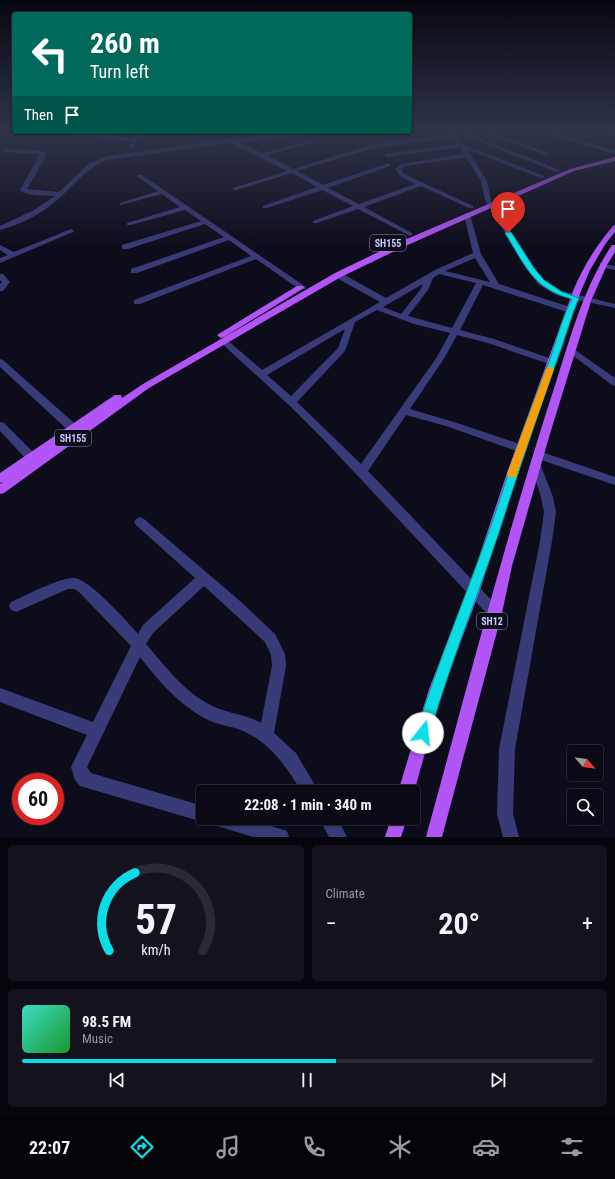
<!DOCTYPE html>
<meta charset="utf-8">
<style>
body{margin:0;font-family:"Roboto Condensed",sans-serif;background:#13121d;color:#f1f3f6;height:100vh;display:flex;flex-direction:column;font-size:15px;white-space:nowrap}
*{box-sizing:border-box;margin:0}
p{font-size:13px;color:#999aa0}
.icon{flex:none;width:22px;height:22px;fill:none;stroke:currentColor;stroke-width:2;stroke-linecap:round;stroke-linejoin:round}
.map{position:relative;height:837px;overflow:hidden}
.drawer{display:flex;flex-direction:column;gap:8px;padding:8px;background:#06050b;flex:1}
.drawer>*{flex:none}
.guide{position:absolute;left:12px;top:12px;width:400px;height:122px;border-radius:4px;box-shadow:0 1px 3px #0004,0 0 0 1px #2a2a34;background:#00695c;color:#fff;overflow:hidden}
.needle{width:26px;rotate:118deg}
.fabs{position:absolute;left:567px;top:745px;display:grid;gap:8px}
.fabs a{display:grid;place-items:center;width:36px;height:36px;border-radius:4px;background:#0a0914;box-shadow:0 1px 3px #0004,0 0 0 1px #2a2a34;font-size:20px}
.speed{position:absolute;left:12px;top:773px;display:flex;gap:8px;font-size:20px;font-weight:700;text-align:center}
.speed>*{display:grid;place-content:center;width:52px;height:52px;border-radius:50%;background:#0a0914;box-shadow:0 1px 3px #0004,0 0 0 1px #2a2a34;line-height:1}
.speed .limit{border:6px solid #d22;background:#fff;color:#111}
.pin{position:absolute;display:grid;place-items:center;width:34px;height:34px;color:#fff;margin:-41px -17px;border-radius:50% 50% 50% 0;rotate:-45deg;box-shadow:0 0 4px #0007}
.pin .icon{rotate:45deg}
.me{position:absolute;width:44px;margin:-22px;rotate:16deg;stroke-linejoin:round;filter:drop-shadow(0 0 3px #0008)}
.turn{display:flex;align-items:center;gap:14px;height:84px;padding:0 12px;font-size:18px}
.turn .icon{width:52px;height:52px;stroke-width:2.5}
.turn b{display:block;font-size:28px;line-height:34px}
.then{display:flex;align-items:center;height:38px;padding:0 12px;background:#0003;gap:8px;font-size:15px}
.big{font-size:30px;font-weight:700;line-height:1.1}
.drawer .tile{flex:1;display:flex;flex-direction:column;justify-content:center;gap:6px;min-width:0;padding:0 14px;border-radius:6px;background:#13121d}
.drawer .dial{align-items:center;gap:0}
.dial svg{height:104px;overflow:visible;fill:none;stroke:#2a2a34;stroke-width:7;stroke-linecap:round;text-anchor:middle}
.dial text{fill:#f1f3f6;stroke:none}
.song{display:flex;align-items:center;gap:12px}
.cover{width:48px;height:48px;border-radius:6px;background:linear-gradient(135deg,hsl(170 70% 55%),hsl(130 70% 35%))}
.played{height:4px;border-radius:2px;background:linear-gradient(90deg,#0bdde6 55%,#2a2a34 55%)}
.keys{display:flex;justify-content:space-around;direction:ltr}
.heat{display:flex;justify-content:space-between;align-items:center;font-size:22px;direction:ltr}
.drawer .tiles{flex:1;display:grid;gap:8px;grid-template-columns:1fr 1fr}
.tile:last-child{grid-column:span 2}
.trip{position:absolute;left:196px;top:785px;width:224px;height:40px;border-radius:4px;background:#0a0914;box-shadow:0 1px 3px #0004,0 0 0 1px #2a2a34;font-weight:700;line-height:40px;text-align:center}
.dock{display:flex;height:64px;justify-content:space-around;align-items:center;background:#040408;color:#999aa0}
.dock .icon{width:28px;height:28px}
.dock .active{color:#0bdde6}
.dock b{font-size:18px;color:#f1f3f6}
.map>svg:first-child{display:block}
</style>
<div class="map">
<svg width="615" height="837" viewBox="0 0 615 837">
<rect width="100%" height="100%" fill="#0d0c1b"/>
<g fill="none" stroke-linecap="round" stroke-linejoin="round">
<!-- street -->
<path fill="#393a78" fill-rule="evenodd" d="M445,131C456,130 458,138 465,145L544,176V178H540L467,149L487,181L491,200L534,268L544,280L562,291L615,304V308L556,295L538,284L527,269L485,200L481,181L466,157L406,166L401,169L404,174L473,206V208H469L421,186L364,207L412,233L413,234L410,236L358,209L317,223H313V221L353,206L322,190L267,208H263V206L317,187L292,173L237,190H233V188L287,171L230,143L107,160C86,168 74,186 57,200C42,214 19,225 0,230V226L34,210L55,196C44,195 29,197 20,190L40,154L4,152V150L6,149L45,151L46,156L27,189L59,192L87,165L106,156C176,147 253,132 323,132L320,134L238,142L262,153L315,140V142L267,155L293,169L370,145L450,134ZM453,137L458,144L385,154V156L387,157L460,147L464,154L402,164L395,169L400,176L415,184L359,204L328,188L390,166V164H386L323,185L297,171L371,149Z
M475,131H488L549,153V155H545L485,133H479L471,135L562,171L557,172L462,135Z
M540,131H547L615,150V154Z
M599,131L615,132V136L600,132Z
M58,132H76L133,138L142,132H148L136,141L135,146L132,148L129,146L131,141L61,134Z
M386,132H402L388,135L386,134Z
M138,175H142L306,287L305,289H299L256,259L140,304H134V300L251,256L229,240L137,273H131V269L224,237L205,224L128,249H122V245L201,221L185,210L131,225H127V223L180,207L162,194L120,205V203L158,191L138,177Z
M467,213L470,215L481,254L499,284L573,308L574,310L570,312H567L483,285L460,330L494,339L555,360L557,362L555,364H549L488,343L457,335L445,357L410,409L454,422L526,446L527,449L526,452L522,453L446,426L406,415L368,471L500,609L502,613L500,617L495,619L490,617L325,441L291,407L219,341L220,339H226L262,370L380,302L335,277V273H341L386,298L435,270L473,253L464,215ZM475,258L490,282L445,271ZM439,274L476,283L452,328L408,316L428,290L433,278ZM423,284L420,290L401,314L383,307ZM377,310L414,324L450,333L437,357L361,464L297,402L345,351L355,322ZM345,329L338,348L291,396L267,375Z
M71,229L74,231L73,232L0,263V258L8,255L0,250V245L14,252Z
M600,263L615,266V270L600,267Z
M0,274H3L10,282L3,291H0V284L2,282L0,280Z
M571,347L615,378V386L612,385L568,352L567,350L568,348Z
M0,359L3,360L82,430L83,433L82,436H74L0,367Z
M0,422L4,423L35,454L36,457L35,460H27L0,431Z
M539,451L615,477V485L535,458L534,455L535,452Z
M536,462L540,463L541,466L553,497L556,512L552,541L515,749L513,814L519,837H503L497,814L499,749L540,541L544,512L541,497L531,466L532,463Z
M140,517L144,519L240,601L275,634L285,654L286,666L274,733L296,753L319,792H302C288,770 273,746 249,734C236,726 219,726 206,719C177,703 160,682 140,657L87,767L91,773L203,806V818H245L287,831L289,837H253L211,824L209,819L203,822L80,786L75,780L71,767L87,735L0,702V688L93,722L131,646L78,591L74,589H68L16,612L11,610L9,606L11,602C25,596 60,577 74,578C88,578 128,622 138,634L143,625L195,578L136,525L134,522L136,519ZM204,586L265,642L271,655L272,666L261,723C248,715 231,714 217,708C187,696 166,667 146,644L153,633Z
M319,818H337L347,837H329Z"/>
<!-- primary -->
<path fill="#b155f7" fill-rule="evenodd" d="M615,157V161L574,171L401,248L341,277L149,388L4,493L0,494V484L3,482L0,483V473L115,395H121L122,398L143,384L335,273L395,244L570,169Z
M615,225V232L606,243L590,270L581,291L518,470L480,590L443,689L414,792L413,795V792H398L429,689L468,590L508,470L573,291C583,267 596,246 613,226Z
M612,245H615V252L607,265L591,301L549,437L512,566L502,613L442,837H426C465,695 502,551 547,410C566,355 579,294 612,245Z
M297,286H303L304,288L224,337L221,338L217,335Z
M391,818H407L401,837H385Z"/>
</g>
<!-- sky -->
<linearGradient id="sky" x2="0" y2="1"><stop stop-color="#07070f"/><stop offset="0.53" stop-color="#2f344a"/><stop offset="1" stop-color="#2f344a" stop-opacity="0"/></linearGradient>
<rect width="615" height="248" fill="url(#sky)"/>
<!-- route -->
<path fill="#0bdde6" stroke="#079096" d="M506,232H511L534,268L544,280L562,292L579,298C570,318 565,340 557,360C541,406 525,452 510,498C486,577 453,653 430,733L428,738L423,740L418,738L416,733C440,654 474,578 500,499C515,451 532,405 550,359C557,339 562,318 572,299C533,289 525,265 505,233Z"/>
<!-- slow -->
<path fill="#f59e0b" d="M550,366L554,369L517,474L516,477H508L507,474L546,369Z"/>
<g text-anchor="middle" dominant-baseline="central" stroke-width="4" stroke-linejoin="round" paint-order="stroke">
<!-- shield labels -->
<g fill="#0d0c1b" stroke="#9290b8" stroke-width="1">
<rect x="370" y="235" width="36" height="16" rx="3"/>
<rect x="55" y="430" width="36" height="16" rx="3"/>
<rect x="477" y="613" width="30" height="16" rx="3"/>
</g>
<g font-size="10" font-weight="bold" fill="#cbc8fc">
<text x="388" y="243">SH155</text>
<text x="73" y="438">SH155</text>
<text x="492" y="621">SH12</text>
</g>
</g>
</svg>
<div class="fabs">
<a><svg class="needle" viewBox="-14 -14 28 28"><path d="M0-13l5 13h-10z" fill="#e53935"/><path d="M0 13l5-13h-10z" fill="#999aa0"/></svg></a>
<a><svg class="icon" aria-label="search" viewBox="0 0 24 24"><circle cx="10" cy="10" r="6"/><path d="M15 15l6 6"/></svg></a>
</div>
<div class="speed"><div class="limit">60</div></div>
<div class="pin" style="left:508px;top:233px;background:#d93025"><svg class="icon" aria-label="arrive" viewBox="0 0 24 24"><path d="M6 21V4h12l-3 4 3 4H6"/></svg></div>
<svg class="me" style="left:423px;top:733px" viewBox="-20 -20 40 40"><circle r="19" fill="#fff"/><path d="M0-13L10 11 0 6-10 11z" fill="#0bdde6"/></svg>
<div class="trip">22:08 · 1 min · 340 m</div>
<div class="guide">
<div class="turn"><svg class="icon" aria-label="left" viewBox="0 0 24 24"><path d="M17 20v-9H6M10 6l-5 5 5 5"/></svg><div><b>260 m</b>Turn left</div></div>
<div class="then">Then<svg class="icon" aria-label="arrive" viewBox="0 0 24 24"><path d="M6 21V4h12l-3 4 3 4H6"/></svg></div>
</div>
</div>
<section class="drawer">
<div class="tiles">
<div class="tile dial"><svg viewBox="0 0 100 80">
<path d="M14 69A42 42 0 1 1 86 69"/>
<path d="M14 69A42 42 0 0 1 34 9" stroke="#0bdde6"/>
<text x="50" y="56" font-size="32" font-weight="700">57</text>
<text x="50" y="72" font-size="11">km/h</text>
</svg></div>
<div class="tile"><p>Climate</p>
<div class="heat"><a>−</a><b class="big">20°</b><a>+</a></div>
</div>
<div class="tile">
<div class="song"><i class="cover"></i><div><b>98.5 FM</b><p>Music</p></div></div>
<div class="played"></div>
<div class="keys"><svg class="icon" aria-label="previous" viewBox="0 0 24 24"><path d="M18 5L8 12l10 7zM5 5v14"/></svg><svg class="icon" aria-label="pause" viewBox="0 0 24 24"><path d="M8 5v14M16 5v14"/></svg><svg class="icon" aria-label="next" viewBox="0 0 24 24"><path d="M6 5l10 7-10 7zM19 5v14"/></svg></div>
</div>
</div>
</section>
<nav class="dock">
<b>22:07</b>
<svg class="icon active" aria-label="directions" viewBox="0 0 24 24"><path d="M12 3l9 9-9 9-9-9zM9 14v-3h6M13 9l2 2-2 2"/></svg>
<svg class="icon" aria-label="music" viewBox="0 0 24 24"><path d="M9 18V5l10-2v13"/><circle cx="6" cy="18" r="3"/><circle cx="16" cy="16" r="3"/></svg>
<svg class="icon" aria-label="phone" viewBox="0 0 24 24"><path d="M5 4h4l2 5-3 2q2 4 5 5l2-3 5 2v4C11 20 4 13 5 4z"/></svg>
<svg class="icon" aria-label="climate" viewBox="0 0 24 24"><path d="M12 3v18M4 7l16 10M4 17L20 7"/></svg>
<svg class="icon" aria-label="car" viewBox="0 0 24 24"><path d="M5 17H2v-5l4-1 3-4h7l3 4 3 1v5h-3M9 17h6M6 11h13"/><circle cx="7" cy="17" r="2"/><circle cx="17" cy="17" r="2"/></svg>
<svg class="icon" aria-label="filters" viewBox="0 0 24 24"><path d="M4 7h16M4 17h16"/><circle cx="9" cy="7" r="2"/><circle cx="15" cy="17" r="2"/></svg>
</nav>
